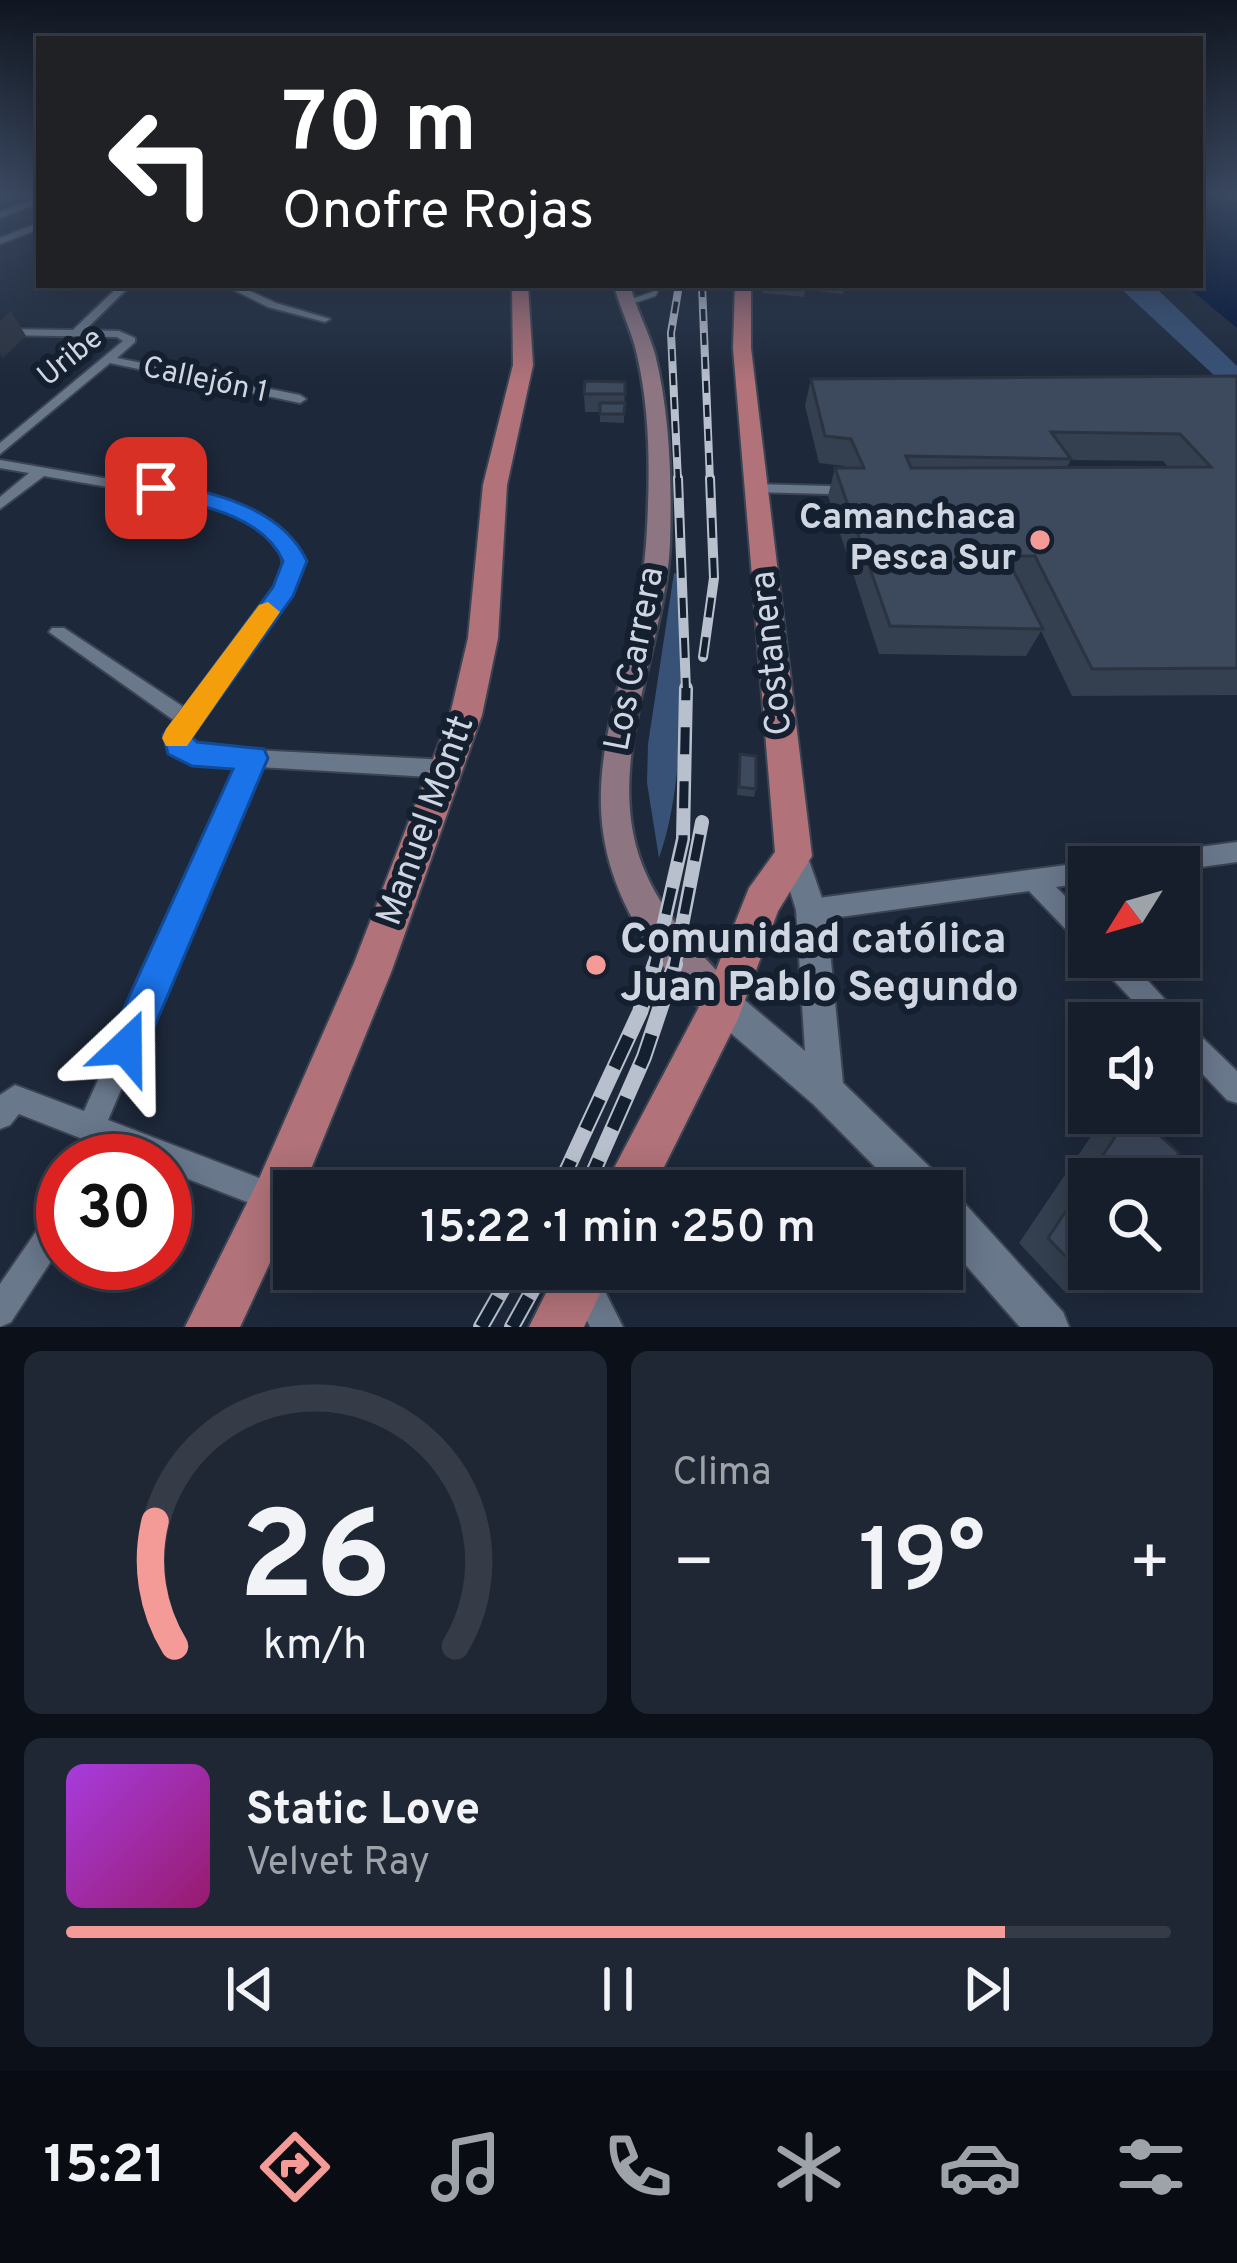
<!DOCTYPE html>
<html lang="es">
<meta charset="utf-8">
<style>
body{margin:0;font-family:Overpass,sans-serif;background:#1f2734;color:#f1f3f6;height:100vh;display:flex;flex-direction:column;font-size:45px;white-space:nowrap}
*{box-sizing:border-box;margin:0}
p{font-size:39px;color:#9ea2a9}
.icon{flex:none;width:66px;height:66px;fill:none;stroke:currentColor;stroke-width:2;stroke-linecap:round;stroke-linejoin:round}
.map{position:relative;height:1327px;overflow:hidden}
.side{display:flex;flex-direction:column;gap:24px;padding:24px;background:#0c1018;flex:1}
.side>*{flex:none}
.guide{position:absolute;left:36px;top:36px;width:1167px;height:252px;border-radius:0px;box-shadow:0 6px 30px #0003,0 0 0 3px #353c48;background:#202124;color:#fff;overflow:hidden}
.needle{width:78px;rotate:233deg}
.buttons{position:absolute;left:1068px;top:846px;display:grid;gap:24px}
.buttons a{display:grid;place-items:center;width:132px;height:132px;border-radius:0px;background:#161e2c;box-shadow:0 6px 30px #0003,0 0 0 3px #353c48;font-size:60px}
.speed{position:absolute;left:36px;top:1134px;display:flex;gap:24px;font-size:60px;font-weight:700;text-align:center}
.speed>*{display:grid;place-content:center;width:156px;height:156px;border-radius:50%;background:#161e2c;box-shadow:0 6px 30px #0003,0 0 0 3px #353c48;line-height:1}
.speed .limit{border:18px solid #d22;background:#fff;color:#111}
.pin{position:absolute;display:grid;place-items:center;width:102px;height:102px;color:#fff;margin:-51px;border-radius:24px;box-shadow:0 6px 18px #0006}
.me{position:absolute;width:132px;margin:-66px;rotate:23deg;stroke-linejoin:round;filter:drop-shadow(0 0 9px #0008)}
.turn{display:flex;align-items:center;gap:42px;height:252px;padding:0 48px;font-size:54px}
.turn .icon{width:156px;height:156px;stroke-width:2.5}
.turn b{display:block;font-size:84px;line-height:102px}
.big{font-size:90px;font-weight:600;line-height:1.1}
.side .card{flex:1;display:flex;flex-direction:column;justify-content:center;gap:18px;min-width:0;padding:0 42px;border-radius:18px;background:#1f2734}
.side .dial{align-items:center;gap:0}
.dial svg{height:312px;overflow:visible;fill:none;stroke:#353c48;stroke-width:7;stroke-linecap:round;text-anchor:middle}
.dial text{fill:#f1f3f6;stroke:none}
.song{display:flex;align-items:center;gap:36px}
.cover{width:144px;height:144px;border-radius:18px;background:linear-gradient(135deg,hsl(280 70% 55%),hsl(320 70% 35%))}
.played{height:12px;border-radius:6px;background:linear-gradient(90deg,#f59b97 85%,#353c48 85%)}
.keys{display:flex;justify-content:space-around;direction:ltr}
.heat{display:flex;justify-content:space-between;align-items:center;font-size:66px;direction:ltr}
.side .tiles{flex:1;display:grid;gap:24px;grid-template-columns:1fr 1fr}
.card:last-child{grid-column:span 2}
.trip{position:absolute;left:273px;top:1170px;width:690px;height:120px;border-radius:0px;background:#161e2c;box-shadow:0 6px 30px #0003,0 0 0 3px #353c48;font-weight:600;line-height:120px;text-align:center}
.menu{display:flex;height:192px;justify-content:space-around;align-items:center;background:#090c12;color:#9ea2a9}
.menu .icon{width:84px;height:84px}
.menu .active{color:#f59b97}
.menu b{font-size:54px;color:#f1f3f6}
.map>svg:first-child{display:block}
</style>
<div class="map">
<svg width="1237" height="1327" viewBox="0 0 1237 1327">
<rect width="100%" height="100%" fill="#1d283a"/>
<!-- green -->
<path fill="#385176" d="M1117,285H1153L1237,366V379L1217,378Z
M674,573L678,574C681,661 688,776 659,858L647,783L648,744Z"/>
<!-- water -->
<path fill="#001337" d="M1200,196H1237V328L1185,285H1200Z"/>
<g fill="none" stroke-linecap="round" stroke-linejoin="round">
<!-- service-far1 casing -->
<g stroke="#3b4452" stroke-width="8">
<path id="service-far1" d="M627,303L654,294L658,285"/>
</g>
<!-- service casing -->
<g stroke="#3b4452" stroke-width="12">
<path id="service" d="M756,488L829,490"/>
</g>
<!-- minor casing -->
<g stroke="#3b4452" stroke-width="4">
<path id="minor" d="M39,198V203L0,218V212Z
M39,223V229L0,244V238Z
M120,285H131L85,330L119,331L135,338V342L117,358L300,395L306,399L300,403L110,363L0,454V443L123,341L117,337L0,335V329L73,330Z
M224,285H237L276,303L330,319L325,322L268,307Z
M0,460C40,467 80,474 121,481C174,490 310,500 298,580L191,729L187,738L189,743L198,747L448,760L455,763L458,769L455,775L448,778L259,767L108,1120L285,1188L290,1198L285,1208L275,1213L165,1170V1161H141L120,1153L114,1161H84L93,1143L19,1114L10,1125L0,1129V1095L15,1085L84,1111L240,766L198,763L174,755L167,738L175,721L49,632L52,628H64L185,708L282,579C294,511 183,500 137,492C106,487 75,481 44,476L0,509V497L29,473L0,468Z
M1237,842V862L1179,870V867H1114L1117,860L1125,857Z
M1089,862L1098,867H1089V882L1056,887L1089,920V949L1081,945L1029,891L811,921L803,918L799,910L803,902L811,899Z
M1097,957H1126L1183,1019L1237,1071V1103L1227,1100L1179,1049V1023H1154L1100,966Z
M63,1202V1243L11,1322L0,1327V1284L53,1207Z
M580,1269L595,1272L623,1327H590L569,1283L573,1272Z"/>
</g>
<!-- tertiary casing -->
<g stroke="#3b4452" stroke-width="4">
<path id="tertiary" d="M794,842L804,846L826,910L843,1083L940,1177L945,1190L956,1194L1063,1312L1069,1327H1020L942,1238V1191H899L813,1104L711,1016L706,1004L711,992L723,987L735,992L805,1051L796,910L779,856L784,846Z"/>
</g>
<!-- secondary casing -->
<g stroke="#3b4452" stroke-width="5">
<path id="secondary" d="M614,285H630C636,309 648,330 655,354C670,414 672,482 670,544C665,652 598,771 647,876C667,920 703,956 736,991L742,1004L736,1017L723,1023C695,1011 671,977 653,952C543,793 640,693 647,528C650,471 650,411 637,355C632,331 620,309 614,285Z"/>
</g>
<!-- primary casing -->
<g stroke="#3b4452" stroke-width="4">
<path id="primary" d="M512,285H528L533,365L507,485L498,638L482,715L392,970L302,1191H294V1211L240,1327H185L258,1181L354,963L450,715L468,638L483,485L513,365Z
M735,285H751V348L812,856L778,911L738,1019L652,1191H602L708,990L749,888L775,852L733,348Z
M558,1269H612L584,1327H529Z"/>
</g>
<!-- service-far1 -->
<use href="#service-far1" stroke="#6a788c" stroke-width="4.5"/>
<!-- service -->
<use href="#service" stroke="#6a788c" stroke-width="8"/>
<!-- minor -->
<use href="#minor" fill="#6a788c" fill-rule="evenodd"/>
<!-- tertiary -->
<use href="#tertiary" fill="#6a788c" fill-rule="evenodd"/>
<!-- secondary -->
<use href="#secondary" fill="#8d7582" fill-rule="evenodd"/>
<!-- primary -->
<use href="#primary" fill="#b17279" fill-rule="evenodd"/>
<!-- rail-far3 casing -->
<g stroke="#b8c0cd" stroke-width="8">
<path id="rail-far3" d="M702,285L710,481
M678,481L671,333L679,285"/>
</g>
<!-- rail-far2 casing -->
<g stroke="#b8c0cd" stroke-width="10">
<path id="rail-far2" d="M678,478L686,691
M703,657L714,578L710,478"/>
</g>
<!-- rail-far1 casing -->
<g stroke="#b8c0cd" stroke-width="14">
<path id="rail-far1" d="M654,967L683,839L686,688
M674,967L702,822"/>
</g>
<!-- rail casing -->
<g stroke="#b8c0cd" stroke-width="16">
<path id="rail" d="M557,1191L640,1012L655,964
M585,1191L644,1057L675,964
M481,1327L514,1269
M512,1327L544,1269"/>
</g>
<!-- rail-far3 -->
<use href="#rail-far3" stroke="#141f2f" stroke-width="4.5" stroke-dasharray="12" stroke-linecap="butt"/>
<!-- rail-far2 -->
<use href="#rail-far2" stroke="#141f2f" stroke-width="6" stroke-dasharray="20" stroke-linecap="butt"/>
<!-- rail-far1 -->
<use href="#rail-far1" stroke="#141f2f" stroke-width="9" stroke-dasharray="27" stroke-linecap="butt"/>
<!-- rail -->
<use href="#rail" stroke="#141f2f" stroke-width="12" stroke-dasharray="34" stroke-linecap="butt"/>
</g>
<!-- wall -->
<path fill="#343f4f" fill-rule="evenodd" d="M763,285H806L804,297L762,293Z
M808,285H845L843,294L808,290Z
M1237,376V695L1072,696L1041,631L1026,656L879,654L828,496L835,468H845L844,466L819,463L805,406L811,379ZM1071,460L1163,461L1168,467H1067Z
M625,382L624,423L600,422V412H585L584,394Z
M740,754L756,789L754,797L737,795Z
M1126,1113H1135L1097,1289L1064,1291L1019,1243L1100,1123Z"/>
<!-- shaded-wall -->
<path fill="#2b3340" d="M11,311L26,336L3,358L0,354V321Z"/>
<!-- building -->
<path fill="#3d495c" stroke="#2b3340" stroke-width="3" fill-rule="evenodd" d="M1237,376V668L1092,669L1035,556H1006L1043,629L890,626L835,468H864L851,439L825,436L811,379ZM1051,432L1180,434L1211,467L911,468L906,456L1071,459Z
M585,381L625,382V394H584Z
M600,403H625L624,414H600Z
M740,754L756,756V789L739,787Z
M1131,1113H1135L1179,1153L1163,1179H1089V1269H1109L1097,1289L1048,1238Z"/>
<!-- sky -->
<linearGradient id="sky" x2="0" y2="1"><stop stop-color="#101620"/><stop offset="0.51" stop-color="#3a4860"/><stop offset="1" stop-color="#3a4860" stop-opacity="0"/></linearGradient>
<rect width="1237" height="382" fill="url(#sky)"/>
<!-- route -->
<path fill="#1a73e8" stroke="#114b97" stroke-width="3" d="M156,482C211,492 281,506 307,561L293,596L192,737L197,742L264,749L268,758L140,1061L126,1067L112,1061L106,1047L233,769L192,766L168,754L163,735L273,587L283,561C262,513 193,504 148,493V484Z"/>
<!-- slow -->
<path fill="#f59e0b" d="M268,602L280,612L187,746H166L162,738L166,729L259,605Z"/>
<!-- markers -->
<g fill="#f59b97" stroke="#141f2f" stroke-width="4.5">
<circle cx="1040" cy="540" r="12"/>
<circle cx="596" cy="965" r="12"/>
</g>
<g text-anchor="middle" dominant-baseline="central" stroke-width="12" stroke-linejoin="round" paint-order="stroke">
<!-- far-street labels -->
<g font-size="30" fill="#cfd6e2" stroke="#141f2f">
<text transform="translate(71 358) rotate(-39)">Uribe</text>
<text transform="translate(205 381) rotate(12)">Callejón 1</text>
</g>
<!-- poi labels -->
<g font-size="36" font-weight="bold" fill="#cfd6e2" stroke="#141f2f" text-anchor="end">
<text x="1016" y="519">Camanchaca<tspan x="1016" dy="41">Pesca Sur</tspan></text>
</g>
<!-- street labels -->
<g font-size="36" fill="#cfd6e2" stroke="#141f2f">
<text transform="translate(773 653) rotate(-96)">Costanera</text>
<text transform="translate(636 659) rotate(-79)">Los Carrera</text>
<text transform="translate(427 821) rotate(-70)">Manuel Montt</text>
</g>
<!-- near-poi labels -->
<g font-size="42" font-weight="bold" fill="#cfd6e2" stroke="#141f2f" text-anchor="start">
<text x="620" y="941">Comunidad católica<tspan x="620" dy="48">Juan Pablo Segundo</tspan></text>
</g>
</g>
</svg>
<div class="buttons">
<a><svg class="needle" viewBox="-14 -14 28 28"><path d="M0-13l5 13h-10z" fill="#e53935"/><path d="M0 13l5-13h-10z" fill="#9ea2a9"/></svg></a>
<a><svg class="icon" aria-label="sound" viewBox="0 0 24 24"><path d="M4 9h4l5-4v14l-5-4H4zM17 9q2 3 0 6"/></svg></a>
<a><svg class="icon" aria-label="search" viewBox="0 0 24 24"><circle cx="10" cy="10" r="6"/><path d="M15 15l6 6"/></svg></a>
</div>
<div class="speed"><div class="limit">30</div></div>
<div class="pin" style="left:156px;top:488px;background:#d93025"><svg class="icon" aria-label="arrive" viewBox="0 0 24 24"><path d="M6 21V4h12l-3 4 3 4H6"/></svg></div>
<svg class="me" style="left:126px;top:1047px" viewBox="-20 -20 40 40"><path d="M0-17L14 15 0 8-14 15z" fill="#1a73e8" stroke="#fff" stroke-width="4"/></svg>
<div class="trip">15:22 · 1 min · 250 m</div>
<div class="guide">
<div class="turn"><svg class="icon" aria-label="left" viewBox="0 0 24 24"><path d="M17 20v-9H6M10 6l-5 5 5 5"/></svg><div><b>70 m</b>Onofre Rojas</div></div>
</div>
</div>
<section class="side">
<div class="tiles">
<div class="card dial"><svg viewBox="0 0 100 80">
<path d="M14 69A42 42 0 1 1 86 69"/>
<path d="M14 69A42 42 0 0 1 9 37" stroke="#f59b97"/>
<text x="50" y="56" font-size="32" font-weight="700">26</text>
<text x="50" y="72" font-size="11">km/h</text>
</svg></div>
<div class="card"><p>Clima</p>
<div class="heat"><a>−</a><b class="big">19°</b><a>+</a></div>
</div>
<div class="card">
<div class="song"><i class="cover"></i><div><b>Static Love</b><p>Velvet Ray</p></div></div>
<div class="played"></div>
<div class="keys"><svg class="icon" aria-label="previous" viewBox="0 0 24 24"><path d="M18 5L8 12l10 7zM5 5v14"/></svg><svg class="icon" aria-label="pause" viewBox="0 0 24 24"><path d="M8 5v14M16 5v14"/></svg><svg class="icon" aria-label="next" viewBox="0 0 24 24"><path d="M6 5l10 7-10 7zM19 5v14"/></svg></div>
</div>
</div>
</section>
<nav class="menu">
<b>15:21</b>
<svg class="icon active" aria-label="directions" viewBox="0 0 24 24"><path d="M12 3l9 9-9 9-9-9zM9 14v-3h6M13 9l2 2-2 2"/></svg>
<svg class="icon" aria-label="music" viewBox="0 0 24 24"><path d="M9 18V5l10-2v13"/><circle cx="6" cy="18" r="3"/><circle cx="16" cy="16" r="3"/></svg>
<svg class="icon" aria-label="phone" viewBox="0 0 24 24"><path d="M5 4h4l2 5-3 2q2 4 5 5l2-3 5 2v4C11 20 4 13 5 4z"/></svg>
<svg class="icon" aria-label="climate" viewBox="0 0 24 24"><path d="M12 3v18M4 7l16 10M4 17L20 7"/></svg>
<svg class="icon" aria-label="car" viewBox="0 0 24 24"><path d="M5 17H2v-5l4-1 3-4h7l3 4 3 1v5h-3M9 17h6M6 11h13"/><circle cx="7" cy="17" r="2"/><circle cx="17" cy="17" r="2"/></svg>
<svg class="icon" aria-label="filters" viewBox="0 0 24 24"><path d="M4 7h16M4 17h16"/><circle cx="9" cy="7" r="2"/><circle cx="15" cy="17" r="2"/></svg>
</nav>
